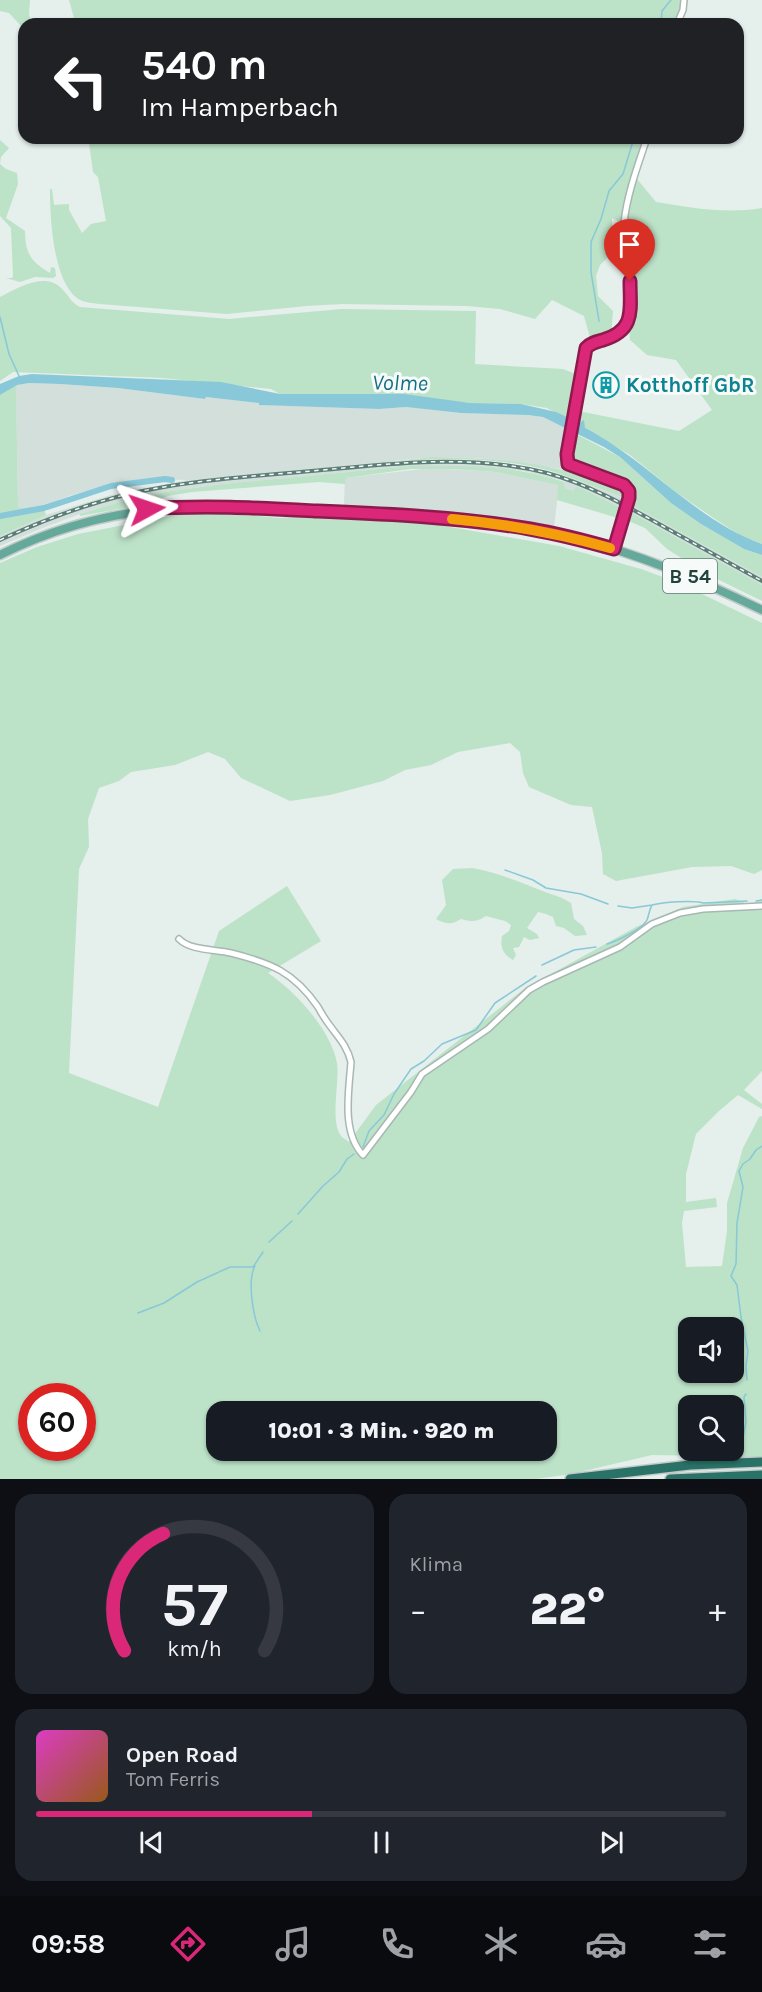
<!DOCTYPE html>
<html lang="de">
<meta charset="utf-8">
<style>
body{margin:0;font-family:Karla,sans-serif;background:#20242c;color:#f1f3f6;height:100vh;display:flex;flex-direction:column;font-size:22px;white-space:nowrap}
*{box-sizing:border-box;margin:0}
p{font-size:20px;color:#9ea1a6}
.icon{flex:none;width:33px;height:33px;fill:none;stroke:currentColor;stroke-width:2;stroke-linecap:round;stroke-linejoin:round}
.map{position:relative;height:1479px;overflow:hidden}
.sheet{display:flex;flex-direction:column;gap:15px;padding:15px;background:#0d0f14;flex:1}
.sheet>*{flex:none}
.hud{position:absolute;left:18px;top:18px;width:726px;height:126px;border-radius:18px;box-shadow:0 2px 4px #0004;background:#202124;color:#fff;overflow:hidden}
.controls{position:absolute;left:678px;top:1317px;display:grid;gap:12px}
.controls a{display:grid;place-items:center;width:66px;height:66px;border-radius:12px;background:#171b24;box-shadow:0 2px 4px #0004;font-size:30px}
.speed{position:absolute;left:18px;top:1383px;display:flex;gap:12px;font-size:30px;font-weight:700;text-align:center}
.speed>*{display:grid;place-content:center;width:78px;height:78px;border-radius:50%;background:#171b24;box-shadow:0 2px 4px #0004;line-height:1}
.speed .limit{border:9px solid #d22;background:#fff;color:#111}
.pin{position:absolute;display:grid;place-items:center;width:51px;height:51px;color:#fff;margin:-62px -26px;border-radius:50% 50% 50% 0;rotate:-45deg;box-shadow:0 0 6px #0007}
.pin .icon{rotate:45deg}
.me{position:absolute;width:66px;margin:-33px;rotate:85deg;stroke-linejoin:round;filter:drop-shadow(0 0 4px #0008)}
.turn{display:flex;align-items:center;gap:21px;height:126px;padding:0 24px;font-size:27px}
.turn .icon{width:78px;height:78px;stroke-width:2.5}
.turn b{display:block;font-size:42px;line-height:51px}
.big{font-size:45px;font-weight:800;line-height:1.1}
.sheet .tile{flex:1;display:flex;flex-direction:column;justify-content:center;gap:9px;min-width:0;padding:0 21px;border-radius:18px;background:#20242c}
.sheet .dial{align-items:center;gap:0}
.dial svg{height:156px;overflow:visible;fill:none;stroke:#363941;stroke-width:7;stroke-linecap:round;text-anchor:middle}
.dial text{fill:#f1f3f6;stroke:none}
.song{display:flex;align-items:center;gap:18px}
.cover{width:72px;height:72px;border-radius:9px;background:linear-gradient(135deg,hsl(310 70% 55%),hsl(30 70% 35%))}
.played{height:6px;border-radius:3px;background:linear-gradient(90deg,#db2777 40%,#363941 40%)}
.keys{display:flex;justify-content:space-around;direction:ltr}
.heat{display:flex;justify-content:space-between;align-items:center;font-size:33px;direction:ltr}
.sheet .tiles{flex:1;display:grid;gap:15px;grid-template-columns:1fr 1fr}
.tile:last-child{grid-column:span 2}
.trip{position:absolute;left:206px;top:1401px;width:351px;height:60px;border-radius:18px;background:#171b24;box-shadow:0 2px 4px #0004;font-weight:800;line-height:60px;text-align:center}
.menu{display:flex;height:96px;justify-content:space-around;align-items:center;background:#090b0e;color:#9ea1a6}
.menu .icon{width:42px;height:42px}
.menu .selected{color:#db2777}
.menu b{font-size:27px;color:#f1f3f6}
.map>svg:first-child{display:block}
</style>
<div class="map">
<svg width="762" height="1479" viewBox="0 0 762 1479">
<rect width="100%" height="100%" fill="#e5efeb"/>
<!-- built -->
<path fill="#d2dfda" d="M29,383L60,384L118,388L205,399L206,397L259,403L260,405L379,409L406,407L461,413L528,415L543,417L569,429L562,469L477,458L432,457L393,461L477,460L525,466L568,477L625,498L622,508L576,486L573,491L565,488L564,481L524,471L477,467L410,466L222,484L165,492L127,500L80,514L40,529L0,546V536L46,515L111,495L188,480L153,479L119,482L69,496L43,506L18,508L16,385Z
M431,468L496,472L559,485L554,527L461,514L344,505L345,478Z
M630,504L762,577V585L628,511Z"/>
<!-- green -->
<path fill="#bce2c8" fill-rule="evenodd" d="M0,0H30L29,14L31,22L24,24L23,28L9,13L0,11Z
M69,0H687L680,24H73L74,18Z
M86,138H650L637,179L656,202C691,208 726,214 762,208V544L743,537L718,521L677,493L630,455L547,408L521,404L470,403L438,400L280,394L271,389L162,378L13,372L0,381V297C16,289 43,272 60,287C68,294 70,302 80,307L229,319L342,309L476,311L475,364L563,369L578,375L573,410L679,431L712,410L676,360L647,355L630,340L629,329L634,313L631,256L624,224L612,218V253L600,265L596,276L598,296L613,311L611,335L591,341L584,316L552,300L535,319L500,309L467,306L343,304L306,306L227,314L100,304C92,303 84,303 77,298C53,281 50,216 50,189H52L54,205L69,204V210L82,233L91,224L106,221L98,177L93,172L89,143H87Z
M0,140L9,148L1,157L0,164L6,169L17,173L18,184L6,218L25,231C25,253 31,262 50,273L51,267L55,268L56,276L53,278L35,277L20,282L6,278H12L13,276L11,228L0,216Z
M16,385L18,508L43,506L46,515L0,536V395Z
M574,433L620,457L671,503L701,524L744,549L762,555V577L630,504L635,498L634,489L628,482L579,464L572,455Z
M432,457C500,458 561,463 624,491L625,498C600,489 576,479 551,471C496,456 437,458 381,463Z
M410,466C461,465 515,465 564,482L565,488L573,491L576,486L622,508L618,518L557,500L558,485L496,472L454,469H410L346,478L345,484L319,482L192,492L168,496L147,504L80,516V514L127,500L165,492L222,484Z
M628,511L762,585V601L707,574L667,549L645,528L626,520Z
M231,513L279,518L308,516L427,523L559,546L641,569L679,583L762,623V870L754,874L731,866L692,867L616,881L603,874L602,853L592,807L571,805L529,787L523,773L520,752L510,743L458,752L431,765L405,770L383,781L330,795L290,801L241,778L225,759L208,752L175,765L131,772L119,781L99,788L88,819L89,847L79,869L69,1073L158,1107L219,931L287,886L321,941L268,973C295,991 331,1030 337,1063C340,1082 329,1124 342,1137C344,1139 347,1140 349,1142L376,1105L524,989L636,927L683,907L735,899L750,905L762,899V1071L744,1090L762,1104V1109L738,1095L719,1111L696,1134L686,1174V1202L716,1198L717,1207L684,1211L682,1223L686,1267L722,1266L727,1231V1203L743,1148L759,1117L762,1116V1457L652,1455L571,1474L536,1479H0V563L37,547L78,534L175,515ZM688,1328H734V1372H688ZM32,1396H82V1448H32ZM688,1406H734V1450H688ZM216,1412H546V1450H216Z
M472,868C499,873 520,882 545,892C556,896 560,896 571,903L574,919L583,926L587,935L575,936L564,928L556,926L553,917L546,914L538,912L527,928L537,934L539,938L530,940L524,937L519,947L513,948L516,955L513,960C503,954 500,948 502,936L509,931L511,925L505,921L486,916C477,922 471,922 461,919C452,925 445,924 436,919L446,905L442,880L453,869Z"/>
<!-- water -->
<path fill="#88c8d8" d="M32,374L221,382L280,394H404L470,403L521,404L556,412L580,423L584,420L585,428C647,460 697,521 762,544V555L744,549L701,524L671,503L620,457L604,447L543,417L528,415L461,413L406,407L379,409L259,405V403L206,397L205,399L118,388L60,384L29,383L17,385L0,395V384L19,376Z"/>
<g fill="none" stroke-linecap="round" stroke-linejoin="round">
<!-- stream -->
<path stroke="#88c8d8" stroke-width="1.5" d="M661,24L662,11L671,0
M0,317L9,354L19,376
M599,321L591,272V242L601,219L609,191L623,174L634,138
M505,870L533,880L546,888L581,894L608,904
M756,901L762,900
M618,906L632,908L652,905
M607,944C617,941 642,929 647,920C649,915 649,910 652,905C663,902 693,900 703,903L747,901
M542,965L574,950L596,947
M363,1147L369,1131L384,1115L394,1094L411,1069L424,1061L442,1044L476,1030L495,1003L536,976
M298,1214L323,1186L339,1172L347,1159L354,1154
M269,1242L292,1221
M255,1266C247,1280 253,1317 260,1331
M138,1313L164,1303L197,1282L230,1267H253L263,1252
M747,1380L746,1366L748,1351L741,1317L737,1285L731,1276L736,1264L737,1223L743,1187L739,1171L743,1164L750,1159L756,1150L762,1146
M739,1458L746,1422L744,1397L746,1394"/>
<!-- canal -->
<path stroke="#88c8d8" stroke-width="6" d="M0,516L44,508L111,486L165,479L172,480"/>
<!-- minor casing -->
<g stroke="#a7b8b3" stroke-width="8">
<path id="minor" d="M677,24L683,10L684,0
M614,549L629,498V491L624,485L568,464L567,454L586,348C595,336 616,341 625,327C633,316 630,300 630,287C629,266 622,243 624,223C627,194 638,165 647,138
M179,939C191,951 215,949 231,953C271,963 294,972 318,1007C321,1012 324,1018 328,1023C337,1036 347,1045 351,1062C349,1090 341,1132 363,1155L411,1092L422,1074L488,1029L529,990L543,982L620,947L652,924L680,913L703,909L762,906"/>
</g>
<!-- primary casing -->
<g stroke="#c1cac8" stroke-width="11">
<path id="primary" d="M0,555C110,500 196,505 315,511C400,515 488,517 572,537C639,554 700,580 762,610"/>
</g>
<!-- motorway casing -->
<g stroke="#c1cac8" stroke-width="12">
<path id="motorway" d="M570,1479L690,1465L762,1462
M670,1479L762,1475"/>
</g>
<!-- minor -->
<use href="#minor" stroke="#fff" stroke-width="5"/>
<!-- primary -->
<use href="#primary" stroke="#65a99a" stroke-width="8"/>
<!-- motorway -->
<use href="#motorway" stroke="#2a7267" stroke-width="9"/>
<!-- rail casing -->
<g stroke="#5c7e77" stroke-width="4">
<path id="rail" d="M0,540C52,516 107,496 164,487C216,478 269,475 322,470C397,463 473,454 547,473C587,484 623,504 659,524C693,543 728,562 762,581"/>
</g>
<!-- rail -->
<use href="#rail" stroke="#f6fbf9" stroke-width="1.5" stroke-dasharray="4.5" stroke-linecap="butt"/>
</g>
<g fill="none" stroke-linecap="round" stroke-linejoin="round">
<!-- route casing -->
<g stroke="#8e194d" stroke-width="15">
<path id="route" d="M147,509C204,505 259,508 316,511C387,514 460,517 530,529C559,534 586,541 614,549L629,498V491L624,485L568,464L567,454L586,348C591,343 596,342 603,340C636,330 630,310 630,281"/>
</g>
<!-- route -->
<use href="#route" stroke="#db2777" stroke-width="10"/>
<!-- slow -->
<path stroke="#f59e0b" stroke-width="10" d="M452,519C506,524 558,533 610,548"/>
</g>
<!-- icons -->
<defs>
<g id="building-ring" transform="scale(1.35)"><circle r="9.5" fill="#f6fbf9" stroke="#0f9aa8" stroke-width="1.5"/><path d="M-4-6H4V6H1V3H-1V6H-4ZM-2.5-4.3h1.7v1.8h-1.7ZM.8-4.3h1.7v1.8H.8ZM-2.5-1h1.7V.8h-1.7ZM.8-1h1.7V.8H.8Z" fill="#0f9aa8"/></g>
</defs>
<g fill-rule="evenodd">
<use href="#building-ring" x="606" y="385"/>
</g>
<g text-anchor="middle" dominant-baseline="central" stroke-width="6" stroke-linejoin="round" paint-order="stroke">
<!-- shield labels -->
<rect fill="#f6fbf9" stroke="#627a75" stroke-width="1.5" x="663" y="559" width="54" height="34" rx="4.5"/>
<g font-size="20" font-weight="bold" fill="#22433c">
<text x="690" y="576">B 54</text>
</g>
<!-- culture labels -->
<g font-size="21" font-weight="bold" fill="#0d838f" stroke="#f6fbf9" text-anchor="start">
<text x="626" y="385">Kotthoff GbR</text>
</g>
<!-- water labels -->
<g font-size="22" font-style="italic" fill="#156e86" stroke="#f6fbf9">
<text transform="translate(400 383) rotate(1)">Volme</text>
</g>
</g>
</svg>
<div class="controls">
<a><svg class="icon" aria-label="sound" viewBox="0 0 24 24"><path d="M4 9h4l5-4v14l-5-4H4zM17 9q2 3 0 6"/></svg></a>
<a><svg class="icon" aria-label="search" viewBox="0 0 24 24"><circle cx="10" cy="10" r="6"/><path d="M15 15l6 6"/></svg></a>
</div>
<div class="speed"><div class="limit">60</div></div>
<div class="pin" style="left:630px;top:281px;background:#d93025"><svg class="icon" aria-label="arrive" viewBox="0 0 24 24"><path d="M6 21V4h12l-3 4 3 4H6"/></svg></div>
<svg class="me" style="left:147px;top:509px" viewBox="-20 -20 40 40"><path d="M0-17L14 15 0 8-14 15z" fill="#db2777" stroke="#fff" stroke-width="4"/></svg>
<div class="trip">10:01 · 3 Min. · 920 m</div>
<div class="hud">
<div class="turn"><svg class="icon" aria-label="left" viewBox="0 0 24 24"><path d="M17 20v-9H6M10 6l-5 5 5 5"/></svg><div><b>540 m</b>Im Hamperbach</div></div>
</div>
</div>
<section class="sheet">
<div class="tiles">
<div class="tile dial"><svg viewBox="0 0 100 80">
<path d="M14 69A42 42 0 1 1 86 69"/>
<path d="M14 69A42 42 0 0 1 34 9" stroke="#db2777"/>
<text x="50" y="56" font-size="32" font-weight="700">57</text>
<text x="50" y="72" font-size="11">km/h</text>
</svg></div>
<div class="tile"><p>Klima</p>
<div class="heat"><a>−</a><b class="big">22°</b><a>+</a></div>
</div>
<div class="tile">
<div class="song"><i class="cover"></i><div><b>Open Road</b><p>Tom Ferris</p></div></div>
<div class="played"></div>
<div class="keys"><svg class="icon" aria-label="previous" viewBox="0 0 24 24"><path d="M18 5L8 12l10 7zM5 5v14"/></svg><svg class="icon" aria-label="pause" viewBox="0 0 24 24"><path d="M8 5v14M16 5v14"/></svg><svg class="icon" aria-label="next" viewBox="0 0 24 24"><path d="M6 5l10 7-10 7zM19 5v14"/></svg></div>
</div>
</div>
</section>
<nav class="menu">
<b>09:58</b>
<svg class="icon selected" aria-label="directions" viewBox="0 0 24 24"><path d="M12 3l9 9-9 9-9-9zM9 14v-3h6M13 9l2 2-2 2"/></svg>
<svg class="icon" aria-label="music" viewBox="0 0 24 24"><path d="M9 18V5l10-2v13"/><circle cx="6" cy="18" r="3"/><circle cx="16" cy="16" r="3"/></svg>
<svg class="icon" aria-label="phone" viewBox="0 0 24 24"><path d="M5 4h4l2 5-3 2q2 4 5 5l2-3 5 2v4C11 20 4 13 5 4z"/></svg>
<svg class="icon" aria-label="climate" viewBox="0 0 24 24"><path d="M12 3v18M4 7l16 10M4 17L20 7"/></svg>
<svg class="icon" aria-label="car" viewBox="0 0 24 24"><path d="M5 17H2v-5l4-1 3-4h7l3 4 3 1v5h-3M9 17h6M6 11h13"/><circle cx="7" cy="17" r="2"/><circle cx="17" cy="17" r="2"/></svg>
<svg class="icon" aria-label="filters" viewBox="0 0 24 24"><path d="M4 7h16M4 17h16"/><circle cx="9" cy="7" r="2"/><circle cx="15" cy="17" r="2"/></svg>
</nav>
